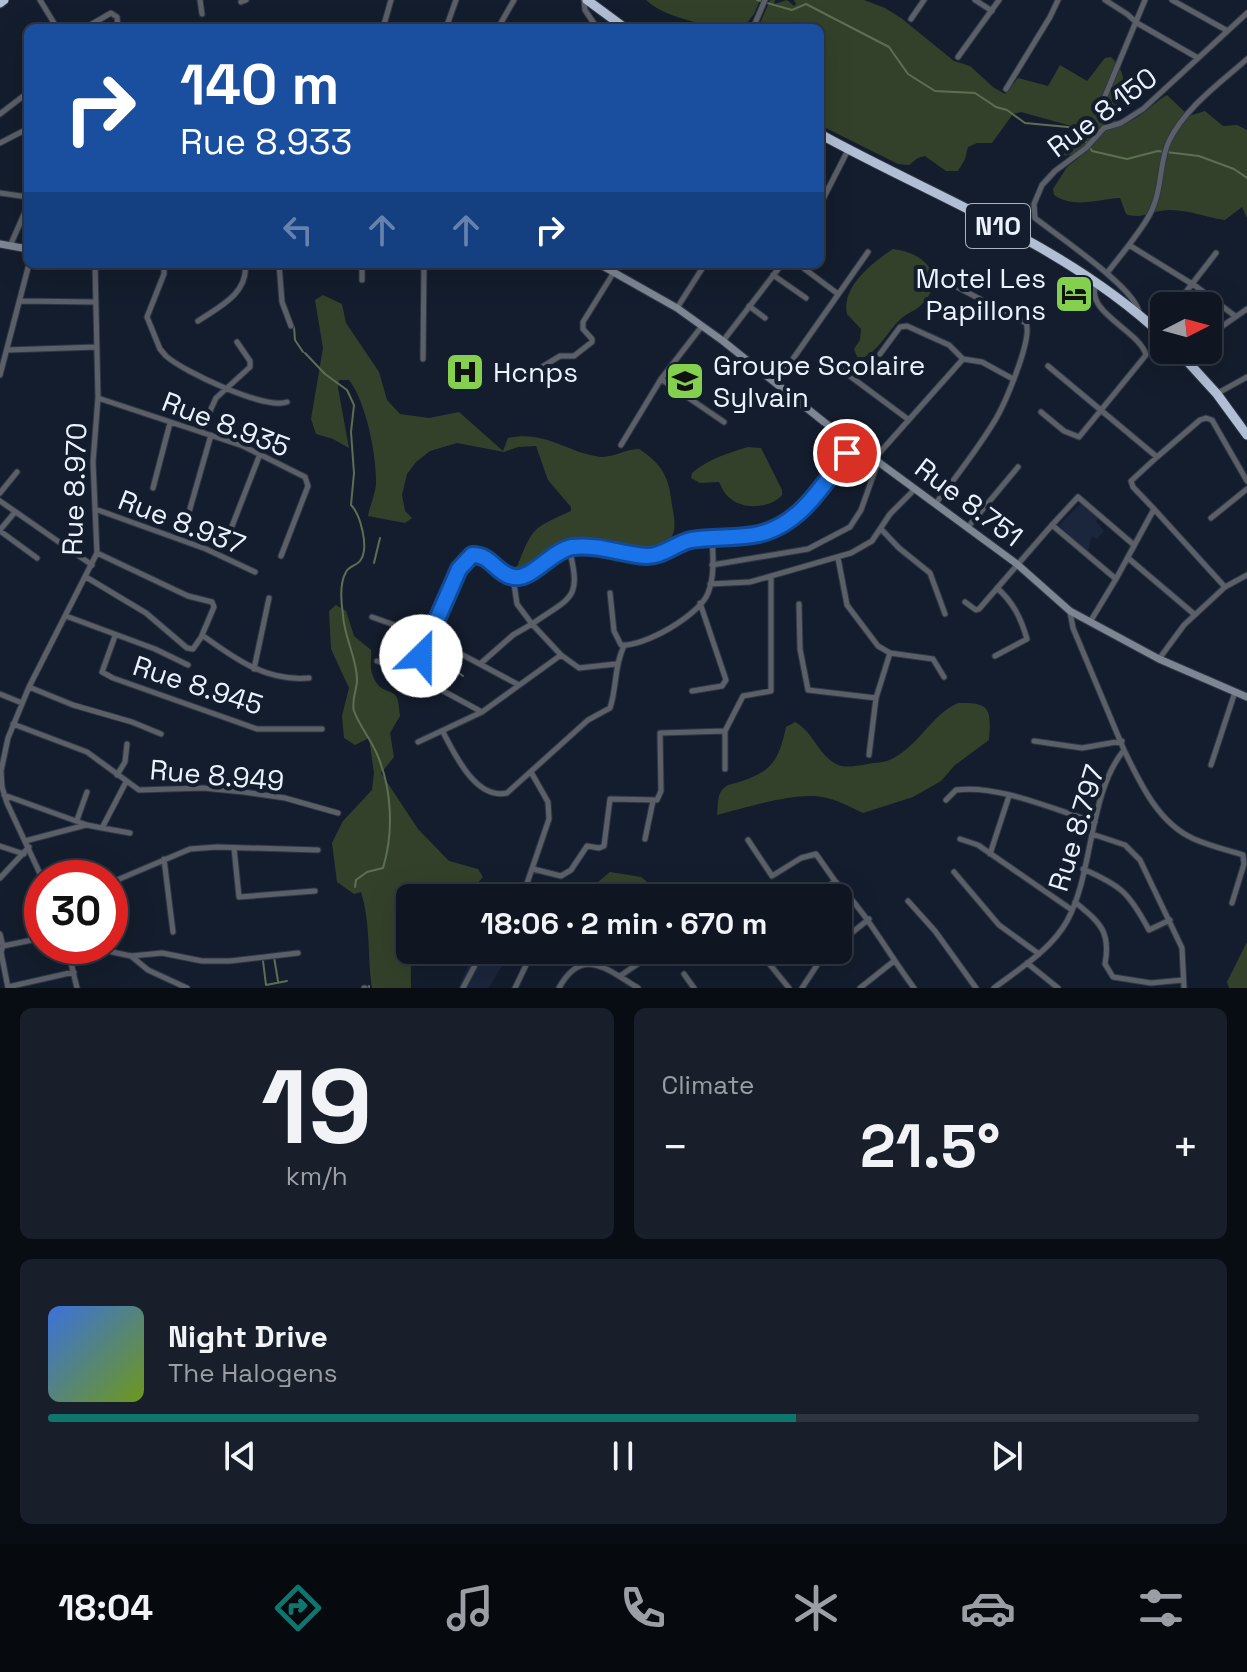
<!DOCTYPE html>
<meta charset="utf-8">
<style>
body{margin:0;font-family:"Space Grotesk",sans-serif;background:#181f2a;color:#f1f3f6;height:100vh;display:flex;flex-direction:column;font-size:30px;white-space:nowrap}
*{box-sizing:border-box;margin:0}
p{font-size:26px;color:#9b9fa5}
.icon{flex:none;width:44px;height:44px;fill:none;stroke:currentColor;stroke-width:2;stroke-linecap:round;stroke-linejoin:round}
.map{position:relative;height:988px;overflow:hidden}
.side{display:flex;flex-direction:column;gap:20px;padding:20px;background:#080c13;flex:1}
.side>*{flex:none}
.top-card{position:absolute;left:24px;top:24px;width:800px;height:244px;border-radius:12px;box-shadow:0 8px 32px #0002,0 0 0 2px #2f3540;background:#1a4fa0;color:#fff;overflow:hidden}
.needle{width:52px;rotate:84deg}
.tools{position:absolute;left:1150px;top:292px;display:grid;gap:16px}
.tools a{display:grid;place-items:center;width:72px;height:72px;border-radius:12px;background:#0f1622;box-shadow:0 8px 32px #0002,0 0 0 2px #2f3540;font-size:40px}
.speed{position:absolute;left:24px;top:860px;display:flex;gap:16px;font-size:40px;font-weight:700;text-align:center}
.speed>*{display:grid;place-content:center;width:104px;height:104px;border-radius:50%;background:#0f1622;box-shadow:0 8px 32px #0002,0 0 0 2px #2f3540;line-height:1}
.speed .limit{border:12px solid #d22;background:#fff;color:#111}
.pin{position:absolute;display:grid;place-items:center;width:68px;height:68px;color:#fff;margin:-34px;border:4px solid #fff;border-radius:50%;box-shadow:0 2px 8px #0007}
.me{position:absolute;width:88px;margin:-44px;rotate:23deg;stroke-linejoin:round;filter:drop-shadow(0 0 6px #0008)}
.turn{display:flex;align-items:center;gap:28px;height:168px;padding:0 24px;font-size:36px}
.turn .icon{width:104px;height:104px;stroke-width:2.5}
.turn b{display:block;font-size:56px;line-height:68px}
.lanes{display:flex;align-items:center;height:76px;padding:0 24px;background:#0003;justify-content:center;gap:40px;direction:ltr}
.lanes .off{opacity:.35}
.big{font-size:60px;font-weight:800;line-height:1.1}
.side .widget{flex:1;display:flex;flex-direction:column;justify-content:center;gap:12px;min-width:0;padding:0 28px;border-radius:12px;background:#181f2a}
.side .dial{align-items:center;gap:0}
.dial b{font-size:104px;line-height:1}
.song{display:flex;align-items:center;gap:24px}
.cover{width:96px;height:96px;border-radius:12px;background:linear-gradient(135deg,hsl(220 70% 55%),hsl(80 70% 35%))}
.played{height:8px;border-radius:4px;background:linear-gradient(90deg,#0f766e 65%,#2f3540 65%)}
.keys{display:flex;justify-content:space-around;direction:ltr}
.heat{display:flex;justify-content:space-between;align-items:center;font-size:44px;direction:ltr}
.side .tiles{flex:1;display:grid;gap:20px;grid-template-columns:1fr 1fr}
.widget:last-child{grid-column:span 2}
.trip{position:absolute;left:396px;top:884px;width:456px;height:80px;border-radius:12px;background:#0f1622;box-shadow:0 8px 32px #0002,0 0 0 2px #2f3540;font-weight:800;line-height:80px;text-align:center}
.tab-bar{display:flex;height:128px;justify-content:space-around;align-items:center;background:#06090e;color:#9b9fa5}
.tab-bar .icon{width:56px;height:56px}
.tab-bar .selected{color:#0f766e}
.tab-bar b{font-size:36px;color:#f1f3f6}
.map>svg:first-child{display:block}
</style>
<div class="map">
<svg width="1247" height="988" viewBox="0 0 1247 988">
<rect width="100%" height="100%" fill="#141d2d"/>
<!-- built -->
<path fill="#1b263c" d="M675,362L704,385L693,400L665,378Z
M1080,504H1085L1099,517L1096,521L1104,531L1097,539L1093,536L1091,538L1088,553L1059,525Z
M486,950L496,954L495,957L504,962L489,988H458L472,958Z"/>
<!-- green -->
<path fill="#33412a" d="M646,0H760L754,14L743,28C715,28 666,19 646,0Z
M770,0H775L774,4L787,0L794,6L796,4L794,0H864L885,8L901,18L954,61L970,66L993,87L1005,94L1018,78L1048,86L1060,65L1087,81L1105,58L1111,57C1131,76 1123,94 1113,115L1117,124C1138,123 1151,104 1167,95L1189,116L1205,111L1223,126L1237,125L1247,130V218L1242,207L1225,220C1205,217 1189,210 1169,210C1153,210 1142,220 1126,214L1120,198C1097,199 1074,209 1054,195L1053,189L1067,167L1080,157L1076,154L1062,156L1075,132V127L1021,112L1013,114L992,143H977L968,147L965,159L958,171H946L925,156L918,158L909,165L898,164L820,125V28H758Z
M893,249C927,253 950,279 919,307C914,311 908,313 903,317C889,328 876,357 858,359L854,349L860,340L861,329L847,314C841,287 873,262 893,249Z
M323,295L342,304L346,323L379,372L387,400L400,414L429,418L459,412L503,451L508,438C543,430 564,450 595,456C610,460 624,449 639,449C659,462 668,474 671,498C672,508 677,524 673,534C661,565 605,542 582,543C557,544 542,559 522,571L514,568L518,565C533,526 534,528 571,511V507L548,480L536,446L518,447L504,452L457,443L430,451L416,462L407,474L402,495L405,511L412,518L405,523L368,516C370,505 375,495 376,485C377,457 366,401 349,380H339L338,388L349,448L333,439L316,434L311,419L323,348L315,300Z
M748,447L761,448L782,490V495C771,508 744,510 731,499C725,495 722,488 719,482L700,483L691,478L692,473C708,459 728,453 748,447Z
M336,605L346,611L354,636L371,650C372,658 369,667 373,676C379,693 391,689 396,696C399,700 399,711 400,716L390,733L394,757L381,773L418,829L449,861L478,869L483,877L476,885L427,895L424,898H410L411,988H372C367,955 371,924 361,892L354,894L337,882L332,843L343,821L372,790L374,773L369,738L355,745L344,738L342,716L349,688L331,649L329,611Z
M958,703C991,702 991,709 989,740L955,765L941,781L913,797L863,813C850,807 836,799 822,797C795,792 744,808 717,815C718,807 717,796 722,790C727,784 733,784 739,782C772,772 779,760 786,727L795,722C814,732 818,756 838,765C846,768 854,766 863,765C870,763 880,763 887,761C917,750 930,715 958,703Z
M610,872L641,877L646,881V887L635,898H588L591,888Z
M1247,942V988H1229L1227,982Z
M568,950H609V953L600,958L575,961Z"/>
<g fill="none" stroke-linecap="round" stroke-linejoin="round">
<!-- stream -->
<path stroke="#5d6f53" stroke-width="2" d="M757,0L792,10L806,4L889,47L908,74L935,91L975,93L996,107L1007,110L1025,123L1068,127L1081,134L1092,151L1127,159L1158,151L1199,156L1234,169L1247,178
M294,327L295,340L303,352
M305,353L325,374L347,390L354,405L351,432L354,473L351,505C360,514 370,548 360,561C356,566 349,566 346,572C339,584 341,602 343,615C344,637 357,658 357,680C357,690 351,701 354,711C359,725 371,740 377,754C392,789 394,832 383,868L367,872L356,880L355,887
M374,563L380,538
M456,671L463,676
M274,957L278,981
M263,961L266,985L287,981
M369,986V988"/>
<!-- street casing -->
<g stroke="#2e3746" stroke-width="7">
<path id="street" d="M40,0L57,28
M200,0L202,14
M584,0L585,10L597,28
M975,0L992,11
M1105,0L1127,14L1137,23L1198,58
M1172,0L1226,30
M241,2L246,0
M911,19L924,0
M85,28L111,13L117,17L118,28
M383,28L391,0
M446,28L456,0
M498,28L514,0
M753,28L765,0
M958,57L999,0
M1006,89L1050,17L1058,0
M1105,96L1145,0
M0,114L26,94L28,74
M0,143L27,129
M0,193L28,197
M820,205L848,150
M1129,245C1139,231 1150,218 1155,202C1162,182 1160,160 1169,141C1185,108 1220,83 1247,59
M10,246L28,205
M164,264V274L147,317L160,349L166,356C184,372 265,410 287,402
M279,264L282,302L291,326
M362,264V280
M798,264L838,294
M1107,273L1129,245L1197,287L1235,316
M773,275L806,298
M20,301L95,302
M749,306L765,318
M1175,306L1216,253
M677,308L705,264
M1139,314C1140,291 1055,234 1035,218L1034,204L1042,185L1055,171L1086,148L1104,128L1121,123L1143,109L1247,13
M198,321C219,307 249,293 245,264
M702,326L661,379L724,422
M1157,330L1164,321
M1208,336L1247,309
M723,341L782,264
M7,350L97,347
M1183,356L1191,350
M423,359L424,264
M963,359L982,362L1013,379
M835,365L909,420
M1048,366L1157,457L1200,420L1206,418L1212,420L1247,481
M0,375L29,264
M524,378L560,356H574L592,342V339L583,329V322L614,272
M776,383L868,252
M1218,393L1247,377
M98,398L243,446L305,477L308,486L281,556
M1041,412L1064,431L1079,437L1146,355C1140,331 1084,312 1096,284
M201,431L216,398L250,367V361L237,342
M621,445L661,379
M874,459L963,359L949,345L907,326L900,327L880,354
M153,488L170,423
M0,493L17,472
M0,501L92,565
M936,503C956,477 977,450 994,422C1004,406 1033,339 1026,323L957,287
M95,509L206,549L255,572
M1154,509L1225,587L1184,625L1159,659
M189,512L211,435
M1211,518L1247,489
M1052,525L1078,497L1134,545
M968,527L1018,467
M881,529L899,548L930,573L945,614
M0,530L15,512
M0,531L37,558
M229,534L260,454
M97,553L188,596L212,602L214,607L202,635C235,659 267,682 309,678
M838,558L847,605L878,646L890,653L933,659L944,677
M1128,558L1194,614
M712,565L808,549L850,527L861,510L878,462
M86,577L146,613L187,648L193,649L202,636
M1116,579L1154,509L1133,487L1131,481L1157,457
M710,584L750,582L851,553L872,541L890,514L915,489
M1225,587L1247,575
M610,593L614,631L621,645C644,647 700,615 708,593C715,576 713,554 712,537
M965,602L976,610L979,609L1052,525L1116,579L1090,622
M799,604L800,649L808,690L876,698
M66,616L155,649L188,665
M372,617L431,638L519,685
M115,636L102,672L113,678L257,729H322
M561,655L579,668L616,664
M995,656L1027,639C1021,618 1013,602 997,588
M377,661L412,674L482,712
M480,664L513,635L532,624L517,604L513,577
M254,669L269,598
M412,674L431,638L459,569L472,555C491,555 499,577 519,577C538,570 550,551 571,548C598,543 625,558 650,556C665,555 676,543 690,540C712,535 735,539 757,534C804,525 827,479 853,444
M29,687L73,705L132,722L161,734
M692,691L722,686L726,680L700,603
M0,694L22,703
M13,724L87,752L139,790L203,788L244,792L285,798L338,813
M725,731V769
M443,732C455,755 476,800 507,793L588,720L610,708C617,687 614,666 624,646
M1034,741L1082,748L1122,741
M418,742L482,712L561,655L532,624C572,596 582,600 569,548
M1124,750C1140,783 1158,823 1194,839C1210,846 1227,850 1243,855L1244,864L1232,903
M869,755L876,698L890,653
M1211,765L1235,692
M117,775L125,762L127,744
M4,795L87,825L102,828L126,782
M946,800L956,790C997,784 1055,810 1095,822
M77,820L87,792
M102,828L130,833
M1092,834L1125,845L1140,860L1182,948L1184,988
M645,839L653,801
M960,839L978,845L1072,910
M748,840L772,876L801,858L816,854L835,881
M25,841L86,825
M0,846L24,854
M234,848L239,897L315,891
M990,854L1009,796
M164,859L173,932
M533,869L561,876L571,870L587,846L599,848L604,846L610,799L657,800L661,791L660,733L725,731L743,696L771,691V576
M1083,869C1122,886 1129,893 1149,930L1170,920
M954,872L999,925L1039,954
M0,878L29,847
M42,878L7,803L2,787L1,771L8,738L29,687L97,553L93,462L98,398L95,264
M110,883L190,849L217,847L318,850
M522,898L549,819L548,802L531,772
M814,898L835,881C867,913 887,952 914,988
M908,901L935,931L976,988
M1075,902C1100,923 1111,931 1105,964L1113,977L1151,983L1183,980
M0,934L3,946
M838,944L869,919
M67,946L77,988
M84,946L131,956L162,953L202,961H230L298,953
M758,950L789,988
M131,956L148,970L187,988
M1027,963L1058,988
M684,974L694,988
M620,976L658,950
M8,987L74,972
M8,988L1,952L3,946L42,938
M364,988H365
M463,988L483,950
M515,988L529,959
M559,988C582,946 607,969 638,988
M802,988L821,959L831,950
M860,988L894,961
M994,988C1019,969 1051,950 1067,921C1094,872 1088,794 1124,750L1073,628L1070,612"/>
</g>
<!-- secondary casing -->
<g stroke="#2e3746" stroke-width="9">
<path id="secondary" d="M0,244L28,249
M599,264L677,308L723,341L824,422L1017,564L1070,611L1159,659L1247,697"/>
</g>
<!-- highway casing -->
<g stroke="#2e3746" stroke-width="11">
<path id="highway" d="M587,0L625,28
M0,3L4,0
M820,134C936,198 1067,245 1164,337
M1177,350L1217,394L1247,435"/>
</g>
<!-- street -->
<use href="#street" stroke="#5b5f68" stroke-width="5"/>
<!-- secondary -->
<use href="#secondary" stroke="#7e8694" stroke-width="7"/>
<!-- highway -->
<use href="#highway" stroke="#b2bed4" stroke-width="9"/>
</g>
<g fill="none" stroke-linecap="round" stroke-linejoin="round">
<!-- route casing -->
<g stroke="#114b97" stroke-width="20">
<path id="route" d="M421,656L459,569L472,555C491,554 497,575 514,577C532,580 551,551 572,547C597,544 621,554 646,556C662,557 676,543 691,540C714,536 737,539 759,534C801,524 823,485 847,453"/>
</g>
<!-- route -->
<use href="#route" stroke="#1a73e8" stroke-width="14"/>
</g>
<!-- icons -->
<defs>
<g id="hotel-square" transform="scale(2)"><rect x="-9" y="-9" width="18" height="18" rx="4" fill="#84d04e" stroke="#141d2d"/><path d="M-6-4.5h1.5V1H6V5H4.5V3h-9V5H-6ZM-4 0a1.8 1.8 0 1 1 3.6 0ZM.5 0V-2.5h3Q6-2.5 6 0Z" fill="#111"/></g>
<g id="hospital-square" transform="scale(2)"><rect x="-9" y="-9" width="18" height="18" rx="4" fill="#84d04e" stroke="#141d2d"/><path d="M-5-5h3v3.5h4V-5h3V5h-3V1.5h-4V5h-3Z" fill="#111"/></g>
<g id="school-square" transform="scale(2)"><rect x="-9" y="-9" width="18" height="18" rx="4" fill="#84d04e" stroke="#141d2d"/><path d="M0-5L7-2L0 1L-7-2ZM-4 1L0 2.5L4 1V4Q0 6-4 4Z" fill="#111"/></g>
</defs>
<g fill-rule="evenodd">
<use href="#hotel-square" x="1074" y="294"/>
<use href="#hospital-square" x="465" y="372"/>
<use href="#school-square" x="685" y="381"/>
</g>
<g text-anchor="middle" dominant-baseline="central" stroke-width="8" stroke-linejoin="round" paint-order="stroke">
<!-- shield labels -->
<rect fill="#141d2d" stroke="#aab2bf" stroke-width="2" x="966" y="204" width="64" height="44" rx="6"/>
<g font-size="26" font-weight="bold" fill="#ebf2fd">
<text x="998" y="226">N10</text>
</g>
<!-- street labels -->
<g font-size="28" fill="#ebf2fd" stroke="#141d2d">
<text transform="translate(1102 112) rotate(-37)">Rue 8.150</text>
<text transform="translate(226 424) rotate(21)">Rue 8.935</text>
<text transform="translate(74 489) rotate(-88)">Rue 8.970</text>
<text transform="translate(969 502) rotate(37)">Rue 8.751</text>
<text transform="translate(182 522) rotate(21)">Rue 8.937</text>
<text transform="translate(198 685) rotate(18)">Rue 8.945</text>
<text transform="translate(217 775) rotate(5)">Rue 8.949</text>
<text transform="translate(1076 828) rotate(-73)">Rue 8.797</text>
</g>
<!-- poi labels -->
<g font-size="28" fill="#ebf2fd" stroke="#141d2d" text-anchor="start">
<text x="1046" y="278" text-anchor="end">Motel Les<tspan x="1046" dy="32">Papillons</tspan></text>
<text x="713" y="365">Groupe Scolaire<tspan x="713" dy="32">Sylvain</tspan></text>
<text x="493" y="372">Hcnps</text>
</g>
</g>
</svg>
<div class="tools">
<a><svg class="needle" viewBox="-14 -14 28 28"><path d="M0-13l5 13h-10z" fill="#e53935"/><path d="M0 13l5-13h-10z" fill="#9b9fa5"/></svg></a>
</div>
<div class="speed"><div class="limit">30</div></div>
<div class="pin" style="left:847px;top:453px;background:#d93025"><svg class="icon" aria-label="arrive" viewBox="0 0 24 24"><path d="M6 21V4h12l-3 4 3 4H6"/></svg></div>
<svg class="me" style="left:421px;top:656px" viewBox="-20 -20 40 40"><circle r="19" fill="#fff"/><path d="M0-13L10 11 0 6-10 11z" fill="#1a73e8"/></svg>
<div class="trip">18:06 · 2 min · 670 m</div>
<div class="top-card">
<div class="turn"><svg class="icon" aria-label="right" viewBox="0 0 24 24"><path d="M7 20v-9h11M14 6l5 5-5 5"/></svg><div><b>140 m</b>Rue 8.933</div></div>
<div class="lanes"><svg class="icon off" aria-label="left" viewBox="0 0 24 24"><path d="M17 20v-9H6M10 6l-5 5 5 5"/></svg><svg class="icon off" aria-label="ahead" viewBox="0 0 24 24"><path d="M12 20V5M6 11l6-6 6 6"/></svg><svg class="icon off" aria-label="ahead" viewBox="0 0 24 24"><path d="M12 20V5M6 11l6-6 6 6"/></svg><svg class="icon" aria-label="right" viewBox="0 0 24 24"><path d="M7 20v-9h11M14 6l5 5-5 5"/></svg></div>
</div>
</div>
<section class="side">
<div class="tiles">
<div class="widget dial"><b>19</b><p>km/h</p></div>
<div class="widget"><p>Climate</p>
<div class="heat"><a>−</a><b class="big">21.5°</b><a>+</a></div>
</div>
<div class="widget">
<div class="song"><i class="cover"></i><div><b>Night Drive</b><p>The Halogens</p></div></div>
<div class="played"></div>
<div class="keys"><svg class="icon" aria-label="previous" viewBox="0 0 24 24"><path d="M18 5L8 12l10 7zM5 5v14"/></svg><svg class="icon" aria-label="pause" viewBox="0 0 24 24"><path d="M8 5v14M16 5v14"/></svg><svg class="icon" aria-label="next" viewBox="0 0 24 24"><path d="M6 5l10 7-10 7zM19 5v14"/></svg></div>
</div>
</div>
</section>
<nav class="tab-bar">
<b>18:04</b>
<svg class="icon selected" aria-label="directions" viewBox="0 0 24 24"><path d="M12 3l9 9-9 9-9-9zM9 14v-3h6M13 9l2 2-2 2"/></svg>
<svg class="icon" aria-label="music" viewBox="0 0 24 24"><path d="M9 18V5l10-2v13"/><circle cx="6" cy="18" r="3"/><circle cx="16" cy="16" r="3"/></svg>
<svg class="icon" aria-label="phone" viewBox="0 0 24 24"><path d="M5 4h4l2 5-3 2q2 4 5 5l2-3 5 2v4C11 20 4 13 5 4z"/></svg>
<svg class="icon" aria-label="climate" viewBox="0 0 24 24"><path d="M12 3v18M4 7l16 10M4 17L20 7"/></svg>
<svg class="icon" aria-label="car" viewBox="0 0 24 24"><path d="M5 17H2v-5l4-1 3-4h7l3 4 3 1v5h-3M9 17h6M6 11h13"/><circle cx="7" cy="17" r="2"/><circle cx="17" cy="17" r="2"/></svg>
<svg class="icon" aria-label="filters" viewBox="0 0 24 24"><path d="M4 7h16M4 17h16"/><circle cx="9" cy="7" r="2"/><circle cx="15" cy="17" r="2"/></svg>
</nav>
